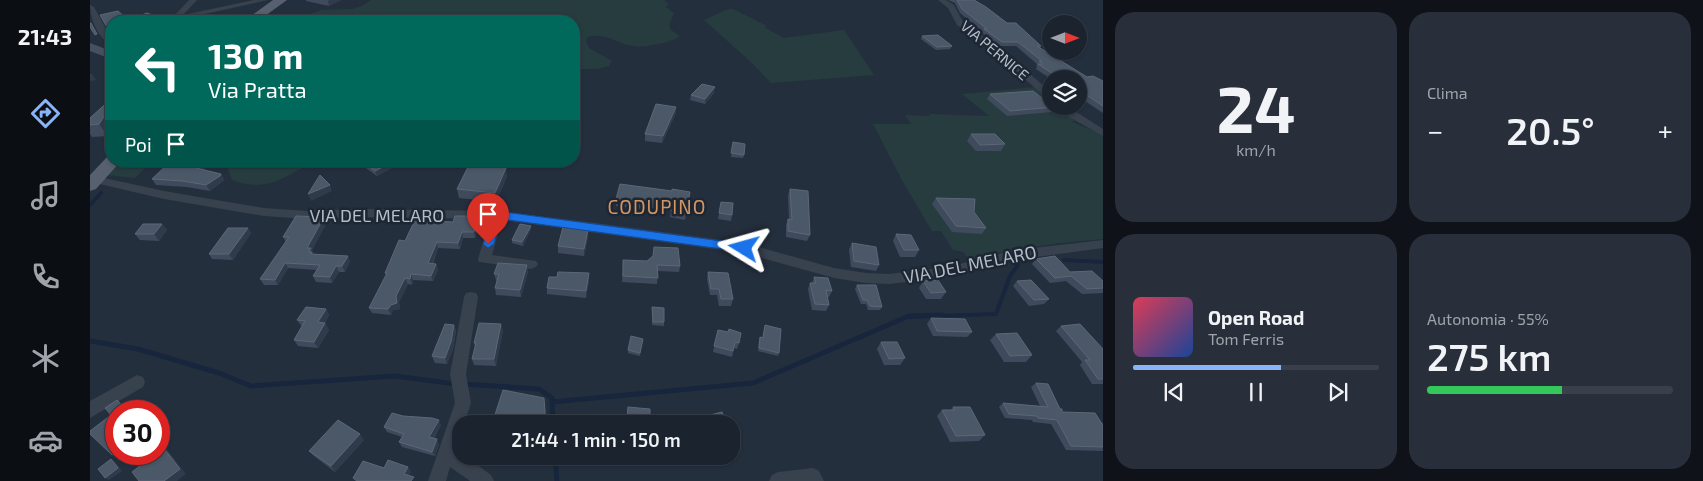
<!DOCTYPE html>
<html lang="it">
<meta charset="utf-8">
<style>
body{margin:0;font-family:"Exo 2",sans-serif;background:#282f3a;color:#f1f3f6;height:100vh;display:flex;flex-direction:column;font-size:19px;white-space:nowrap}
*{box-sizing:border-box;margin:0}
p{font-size:16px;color:#a0a4aa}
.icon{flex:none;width:28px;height:28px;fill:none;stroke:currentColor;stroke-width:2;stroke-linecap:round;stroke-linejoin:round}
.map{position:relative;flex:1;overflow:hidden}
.sheet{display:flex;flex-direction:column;gap:12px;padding:12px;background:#0f1319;width:600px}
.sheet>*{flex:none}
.banner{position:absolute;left:15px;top:15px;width:475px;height:152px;border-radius:20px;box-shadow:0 1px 4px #0004,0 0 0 1px #39404a;background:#00695c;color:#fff;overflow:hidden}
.needle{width:32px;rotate:90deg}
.controls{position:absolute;left:952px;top:15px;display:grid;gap:10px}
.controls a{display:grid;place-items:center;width:45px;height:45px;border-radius:50%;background:#1b232e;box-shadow:0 1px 4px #0004,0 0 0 1px #39404a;font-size:25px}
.speed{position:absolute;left:15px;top:400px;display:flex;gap:10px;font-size:25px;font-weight:700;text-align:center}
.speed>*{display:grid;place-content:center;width:65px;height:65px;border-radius:50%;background:#1b232e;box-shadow:0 1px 4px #0004,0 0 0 1px #39404a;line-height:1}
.speed .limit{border:8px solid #d22;background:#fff;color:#111}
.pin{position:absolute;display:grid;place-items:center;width:42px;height:42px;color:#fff;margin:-51px -21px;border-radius:50% 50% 50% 0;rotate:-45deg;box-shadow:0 0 5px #0007}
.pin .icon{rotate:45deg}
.me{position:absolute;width:55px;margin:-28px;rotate:278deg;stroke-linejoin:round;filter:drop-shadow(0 0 4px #0008)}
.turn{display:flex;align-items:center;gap:18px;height:105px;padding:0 20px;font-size:22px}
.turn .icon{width:65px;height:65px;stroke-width:2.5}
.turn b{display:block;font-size:35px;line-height:42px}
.then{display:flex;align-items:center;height:48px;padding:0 20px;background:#0003;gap:10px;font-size:19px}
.big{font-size:38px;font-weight:600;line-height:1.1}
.sheet .tile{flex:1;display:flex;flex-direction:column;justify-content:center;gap:8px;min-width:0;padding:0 18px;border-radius:20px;background:#282f3a}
.sheet .dial{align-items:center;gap:0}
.dial b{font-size:65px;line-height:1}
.song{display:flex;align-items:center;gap:15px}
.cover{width:60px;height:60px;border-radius:8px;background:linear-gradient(135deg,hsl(350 70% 55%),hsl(220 70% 35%))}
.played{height:5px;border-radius:2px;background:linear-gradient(90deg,#8ab4f8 60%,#39404a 60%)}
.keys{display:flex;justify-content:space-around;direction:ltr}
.heat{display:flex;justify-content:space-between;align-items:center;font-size:28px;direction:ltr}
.charge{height:8px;border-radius:4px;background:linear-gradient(90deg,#34c759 55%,#39404a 0)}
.sheet .tiles{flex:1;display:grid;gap:12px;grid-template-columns:repeat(2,1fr)}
.trip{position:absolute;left:362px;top:415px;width:288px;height:50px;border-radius:20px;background:#1b232e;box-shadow:0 1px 4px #0004,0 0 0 1px #39404a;font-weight:600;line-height:50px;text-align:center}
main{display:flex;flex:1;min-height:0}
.tabs{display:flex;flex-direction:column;width:90px;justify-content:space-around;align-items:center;background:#0b0e12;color:#a0a4aa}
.tabs .icon{width:35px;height:35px}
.tabs .active{color:#8ab4f8}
.tabs b{font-size:22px;color:#f1f3f6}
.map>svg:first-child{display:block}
</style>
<main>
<nav class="tabs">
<b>21:43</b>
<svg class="icon active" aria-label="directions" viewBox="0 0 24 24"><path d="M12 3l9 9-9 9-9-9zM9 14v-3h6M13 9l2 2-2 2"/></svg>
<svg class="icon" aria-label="music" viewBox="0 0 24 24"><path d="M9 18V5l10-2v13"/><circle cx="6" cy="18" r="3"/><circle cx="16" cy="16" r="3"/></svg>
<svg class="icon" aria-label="phone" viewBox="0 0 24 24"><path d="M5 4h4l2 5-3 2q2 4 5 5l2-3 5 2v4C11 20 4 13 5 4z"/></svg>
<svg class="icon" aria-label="climate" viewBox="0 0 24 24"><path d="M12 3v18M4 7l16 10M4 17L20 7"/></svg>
<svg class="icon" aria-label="car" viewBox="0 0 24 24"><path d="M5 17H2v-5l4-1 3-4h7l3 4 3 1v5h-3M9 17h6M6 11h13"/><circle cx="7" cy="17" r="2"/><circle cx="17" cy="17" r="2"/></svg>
</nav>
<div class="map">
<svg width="1013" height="481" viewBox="0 0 1013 481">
<rect width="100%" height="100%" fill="#242f3e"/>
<!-- green -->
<path fill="#263c3f" d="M281,0H574L579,4L576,7L584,13L579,25L581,30L590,36C583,42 554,48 544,46C526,44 516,32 497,37L496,42L499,48L522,61L519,66L508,69H484V21H205L222,13L232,10L262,9L272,6Z
M638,9H643L677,26L674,27L694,38L754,30L784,75L681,83L662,63L614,20Z
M946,87L961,100V106H969L985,121H981C985,124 1006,131 1013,135V239C967,243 923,248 878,260L874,252L863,250L851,231H842L813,182L783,124H821L815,115L840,116L839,114L899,116L872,94Z
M32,161H62L45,178L16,175Z
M227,161C195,175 179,194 142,180L135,162Z"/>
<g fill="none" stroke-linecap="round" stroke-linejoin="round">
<!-- stream-far1 -->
<path stroke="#17263c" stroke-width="4" d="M0,205L11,193
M974,260L1013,262
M818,317L906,314L920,276L928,265"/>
<!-- stream -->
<path stroke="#17263c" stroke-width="5" d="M0,341L48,349L129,373L161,386L305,376L366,384
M373,384L449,389L462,398L463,424
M462,402L663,383L819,316L852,315
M465,456L467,481"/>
<!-- street -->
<path fill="#38414e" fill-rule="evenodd" d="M99,0H107L93,15L164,0H178L83,21V17Z
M848,0H856L864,5L873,22L907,46L961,92V100L958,99L901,50L867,25L858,8Z
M0,5L4,7L21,38V44C8,39 0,18 0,5Z
M966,106H977L1013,129V136L979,117Z
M5,176L74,191L174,208L217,211L265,209L407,211L505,223L654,243L744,268L776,273L799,274L858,267L925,250L1013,240V248L925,260L858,277L799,284L776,283L744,278L654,253L412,220L402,255L446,261L448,264L446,267L441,269L389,262L388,259L400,219L265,217L217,219L174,216L74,199L1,182V178Z
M381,292L386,293L388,297L376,374L381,403L374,424H371V434L366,450L371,454V456H375L401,475L404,481H380L360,467L356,481H338L365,403L360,374L374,297L376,293Z
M47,375L53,377L55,382L53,387L0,418V401Z
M723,468L729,471L734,481H679L682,475L688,472Z"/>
<!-- secondary -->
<path fill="#465061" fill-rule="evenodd" d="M0,43L21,51V59L0,51Z"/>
<!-- primary -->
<path fill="#56606e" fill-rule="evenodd" d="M183,0H197L168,21H154Z
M21,156V161H31L6,189L0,191V175L17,157Z"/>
</g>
<!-- wall -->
<path fill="#3f4b5c" d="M216,0H251L239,6L216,1Z
M858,0H884L951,46L950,48L997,77L1013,81V113L989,97V79H961L946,69L947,66H946L947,64L926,46H910L892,33L893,32L870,13L865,3Z
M832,36L862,46L860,49L846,50L831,39Z
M624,93L615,104L600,100L601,95Z
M900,94L964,107L961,112L917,116L897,99Z
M21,99V132L18,136L2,137L0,134V118Z
M586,113L572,143L555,141V134Z
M881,134L915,144L911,151H886L877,141Z
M643,142L654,155L653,158L641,157Z
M81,161H110L108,164H111L115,169L114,170L131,174L134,180L133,181L120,191L97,187L66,185L62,179Z
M269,161H302L304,167L287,176L269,163Z
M417,176L406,202L369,198L367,189Z
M700,189L720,235L717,241L696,237V225L698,219L699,220L698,195Z
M582,191L600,192L595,220L580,217L581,210L562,208L561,210L526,206V199Z
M846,198L884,212L896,228L892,234L862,232L842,204Z
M631,202L642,215L641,221L628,219Z
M234,217L237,222L222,250L224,254L260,261L255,272H249L242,283L226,282L223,276L227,270L198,268L188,285H174L170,279L196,242L193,237Z
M363,222H390L385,238H373L370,249L348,248L343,264H346L348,270L343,281L323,280L322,285L318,284L309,302L310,309L303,310L301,315L282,313L279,308L296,276L295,273L315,241Z
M72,224L77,230L69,241L50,240L45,234Z
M441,226V229L433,246L422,243V240Z
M158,228L161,233L143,260L122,259L119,254Z
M498,230V237L494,256L468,253V246Z
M806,234L829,250L825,257H810L803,241Z
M762,243L789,265L786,271L761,267L759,250Z
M946,259L980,272L1013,281V293L992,294L976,281L960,283L942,264Z
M533,260L590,266L589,272L568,271L567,284L532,282Z
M437,265L438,272L431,297L406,295L405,288L407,281L406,280L404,274Z
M618,272L643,299L641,306H629L627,295H620L617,279Z
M467,277L499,280L496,298L457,294V288Z
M724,277L742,291L739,297H737L739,305L736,311L722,310L718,289L720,283H722Z
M833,281L856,292L851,299H836L829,288Z
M927,281L959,299L954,304L939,306L923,286Z
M767,285L792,307L790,310H778L776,304H771L765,289Z
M562,307L574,322V326L562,325Z
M236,309L239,315L235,323L239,330L228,348L208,346L204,340L212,327L207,320Z
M841,318L882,332L877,337L843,336L837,324Z
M364,325L366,331L363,349L357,364L345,363L342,356Z
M675,325L689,353L688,356L668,351L669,341L670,337L672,338Z
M971,326L1013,349V384H1002L990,365L992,362L966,331Z
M413,330L406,366L384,365L382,359L385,347L384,343Z
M628,330L649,343L647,349L644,348L642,357L623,352Z
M906,334L942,355L936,362H914L900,340Z
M553,339L550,356L538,353V350Z
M791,342L815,358L810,365H794L787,349Z
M946,383L972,412L1013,424V451L976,450L961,424L943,422L942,420L915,418L909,407L913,403L950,406L941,387Z
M538,407L560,421V424L537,422Z
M863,407L895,435L889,441L860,442L847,416L852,410H861Z
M313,416L351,425L344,438L349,444L345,456L312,447L309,442L312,437L297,432L294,427Z
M608,418L637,424H606Z
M274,440L245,472L224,456L219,451Z
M408,456H458V464L440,461L439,463Z"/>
<!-- shaded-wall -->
<path fill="#2f3b4b" d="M240,0H251L239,6L238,1Z
M0,74H2L6,80L0,81Z
M625,87L624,93L615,104V99Z
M21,106V132L18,136L9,124Z
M586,107V113L572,143L573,136Z
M101,161H110L103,169L100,163Z
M303,162L304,167L287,176L285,171Z
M111,164L115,169L110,174L106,168Z
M416,168L417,176L406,202L405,193Z
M131,174L134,180L133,181L120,191L116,185Z
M240,185L242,191L221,201L218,194Z
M388,216L390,222L385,238L384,232Z
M234,217L237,222L222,250L224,254L223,259L217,248Z
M72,224L77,230L69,241L64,234Z
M441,226V229L433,246L432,242Z
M158,228L161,233L143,260L139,254Z
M498,230V237L494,256V249Z
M372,232L373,238L370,249L368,243Z
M347,242L348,248L340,269L338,263Z
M258,256L260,261L255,272L252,266Z
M195,263L198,268L188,285L185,280Z
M346,264L348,270L343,281L341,276Z
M437,265L438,272L431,297L430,290Z
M246,266L249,272L242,283L240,277Z
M499,273V280L496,298V291Z
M321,274L323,280L322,285L320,279Z
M315,278L318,284L309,302L310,309L303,310L301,315L298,309L306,296Z
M236,309L239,315L232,329L228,322Z
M235,323L239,330L228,348L224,342Z
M411,324L413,330L406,366L404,359Z
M364,325L366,331L363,349L357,364L355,358Z
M27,400L34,406L39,411H37Z
M349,420L351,425L341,441L339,437Z
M69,431L78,439L72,443L96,474L87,481H74L69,442Z
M270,434L274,440L245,472L241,466Z
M347,439L349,444L345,456L342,452Z
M648,448L646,454L641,455V450Z
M26,452V454H37L29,461L22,455Z
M21,459L25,462L32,471L19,480L15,478Z
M318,467L321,472L317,478L314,474Z"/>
<!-- building -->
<path fill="#4b5868" stroke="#5c6777" d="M867,0H884L896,7L917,23H926L951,46H947L997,77L1003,76L1013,81V106L989,90V79H971L948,64H953L949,61H952L928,42H912L894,29H897L872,9Z
M28,11L38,20L57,13L74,19L70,21H21V30L18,29L10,15Z
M0,23H1L7,34L5,35L0,27Z
M848,35L862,46L847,47L832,36Z
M612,84L625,87L615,99L601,95Z
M943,91L961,105V106L964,107L920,111L900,94Z
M21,99V106L9,124L0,125V118Z
M566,104L586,107L573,136L555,134Z
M881,134H905L915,144L890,145Z
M643,142L655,144L654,155L641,153Z
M81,161H101L100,163L111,164L106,168L131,174L130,176L116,185L93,181L62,179Z
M272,161H302L303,162L285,171Z
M379,165L416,168L405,193L367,189Z
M230,175L240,185L218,194Z
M530,184L582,191V189L600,192L596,213L581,211L583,204L562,201V204L526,199Z
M700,189L718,191L720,235L698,231V219L702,220Z
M846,198L885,199L884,212L896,228L866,226Z
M631,202L643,203L642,215L629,213Z
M206,216L234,217L217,248H221L219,252H222L221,254L258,256L252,266H246L240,277L223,276L230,265L195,263L185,280L170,279L199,237H193Z
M365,216H388L384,232H372L368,243L347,242L338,263L346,264L341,276L321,274L320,279L315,278L306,296L307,303L301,305L298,309L279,308L297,273H295L309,240L315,241L325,220L363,222Z
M53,224H72L64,234H45Z
M430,224L441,226L432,242L422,240Z
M473,227L498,230L494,249L468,246Z
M138,228H158L139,254H119Z
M806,234L821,235L829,250H814Z
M762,243L786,247L789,265L764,261Z
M564,247L588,248L590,266L567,265L568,278L533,276V260L557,261L563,256Z
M965,256L980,272L1002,271L1013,281V288L997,289L981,276L965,278L946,259Z
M408,263L437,265L430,290L405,288L409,274H404Z
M468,272L499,273L496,291L457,288L459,277H467Z
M618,272L638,273L643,299H631L629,289H621Z
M724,277L738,278L742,291L736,290L739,305L725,304L720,283H726Z
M848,280L856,292L841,293L833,281Z
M941,280L959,299L944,300L927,281Z
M767,285H786L792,307L780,306L777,300H773Z
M216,307L236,309L228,322L235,323L224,342L204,340L215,321L207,320Z
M562,307L574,308V322H563Z
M841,318L875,319L882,332L847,331Z
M389,323L411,324L404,359H382L386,343H384Z
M355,324L364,325L361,342L355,358L342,356Z
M990,324L1013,349V379H1008L995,360H1000L971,326Z
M675,325L691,329L689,353L669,348L670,337L673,338Z
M639,329L651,333L649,343L645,342L643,351L624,346L628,330L638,332Z
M927,333L942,355L920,356L906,334Z
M541,336L553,339L550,353L538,350Z
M791,342H807L815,358L799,359Z
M946,383L958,384L970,409H972V412L1005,413L1012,424H1013V447L981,446L967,420L948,418L947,416L919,414L913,403L958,407Z
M413,390L454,398L456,424H402Z
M27,400L37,411H26V452L22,455L0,434V431L21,415L15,408Z
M538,407L560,409V421L537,419Z
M863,407H880L895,435L866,436L852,410H865Z
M44,408L47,411H41Z
M632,412L637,424H610L608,418Z
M302,413L313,416L342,418L349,420L339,437L347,439L342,452L309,442L314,434L294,427Z
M248,420L270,434L241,466L219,451Z
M641,433L648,448L641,450Z
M69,442L90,469L74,481H49L42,472L56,461L48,454H69Z
M441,456H457V459Z
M21,459L28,468L15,478L8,469Z
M298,460L318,467L314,474L324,477L321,481H267L263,478L273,461L294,468Z"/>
<!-- route -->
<path fill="#1a73e8" stroke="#114b97" d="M407,211L654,244L660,248L654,252L411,219L404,244L398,248L393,244L401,215Z"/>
<g text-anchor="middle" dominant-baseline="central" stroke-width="5" stroke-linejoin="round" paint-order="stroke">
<!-- far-street labels -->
<g font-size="15" fill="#b4bcc9" stroke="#1d2633">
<text transform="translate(905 50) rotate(40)">VIA PERNICE</text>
</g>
<!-- street labels -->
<g font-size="18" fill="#b4bcc9" stroke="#1d2633">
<text x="287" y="215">VIA DEL MELARO</text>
<text transform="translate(880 264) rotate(-11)">VIA DEL MELARO</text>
</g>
<!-- neighbourhood labels -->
<g font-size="19" letter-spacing="1" fill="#d59563" stroke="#1d2633">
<text x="567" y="206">CODUPINO</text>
</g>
</g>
</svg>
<div class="controls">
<a><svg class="needle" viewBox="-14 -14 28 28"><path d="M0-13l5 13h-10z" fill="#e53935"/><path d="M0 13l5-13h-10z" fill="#a0a4aa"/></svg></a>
<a><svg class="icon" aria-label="layers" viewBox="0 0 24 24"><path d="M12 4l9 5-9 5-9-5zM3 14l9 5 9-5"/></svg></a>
</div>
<div class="speed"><div class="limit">30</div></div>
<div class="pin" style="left:398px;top:244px;background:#d93025"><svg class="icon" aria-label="arrive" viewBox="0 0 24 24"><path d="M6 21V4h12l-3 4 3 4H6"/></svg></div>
<svg class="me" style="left:654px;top:248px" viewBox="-20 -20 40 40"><path d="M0-17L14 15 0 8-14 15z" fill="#1a73e8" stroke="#fff" stroke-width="4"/></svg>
<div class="trip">21:44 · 1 min · 150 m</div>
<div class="banner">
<div class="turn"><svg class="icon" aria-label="left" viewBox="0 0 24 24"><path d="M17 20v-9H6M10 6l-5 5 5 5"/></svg><div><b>130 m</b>Via Pratta</div></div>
<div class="then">Poi<svg class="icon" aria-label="arrive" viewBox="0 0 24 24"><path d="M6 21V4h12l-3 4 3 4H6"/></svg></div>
</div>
</div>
<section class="sheet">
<div class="tiles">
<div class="tile dial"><b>24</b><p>km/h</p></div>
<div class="tile"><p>Clima</p>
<div class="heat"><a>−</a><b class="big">20.5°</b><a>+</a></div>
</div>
<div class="tile">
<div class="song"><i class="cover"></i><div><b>Open Road</b><p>Tom Ferris</p></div></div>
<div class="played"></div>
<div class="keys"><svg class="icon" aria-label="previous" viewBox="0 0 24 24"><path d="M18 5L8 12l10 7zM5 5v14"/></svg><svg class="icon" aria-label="pause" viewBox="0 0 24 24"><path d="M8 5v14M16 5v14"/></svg><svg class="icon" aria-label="next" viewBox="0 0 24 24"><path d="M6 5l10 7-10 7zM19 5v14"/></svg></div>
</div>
<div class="tile"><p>Autonomia · 55%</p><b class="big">275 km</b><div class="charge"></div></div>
</div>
</section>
</main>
